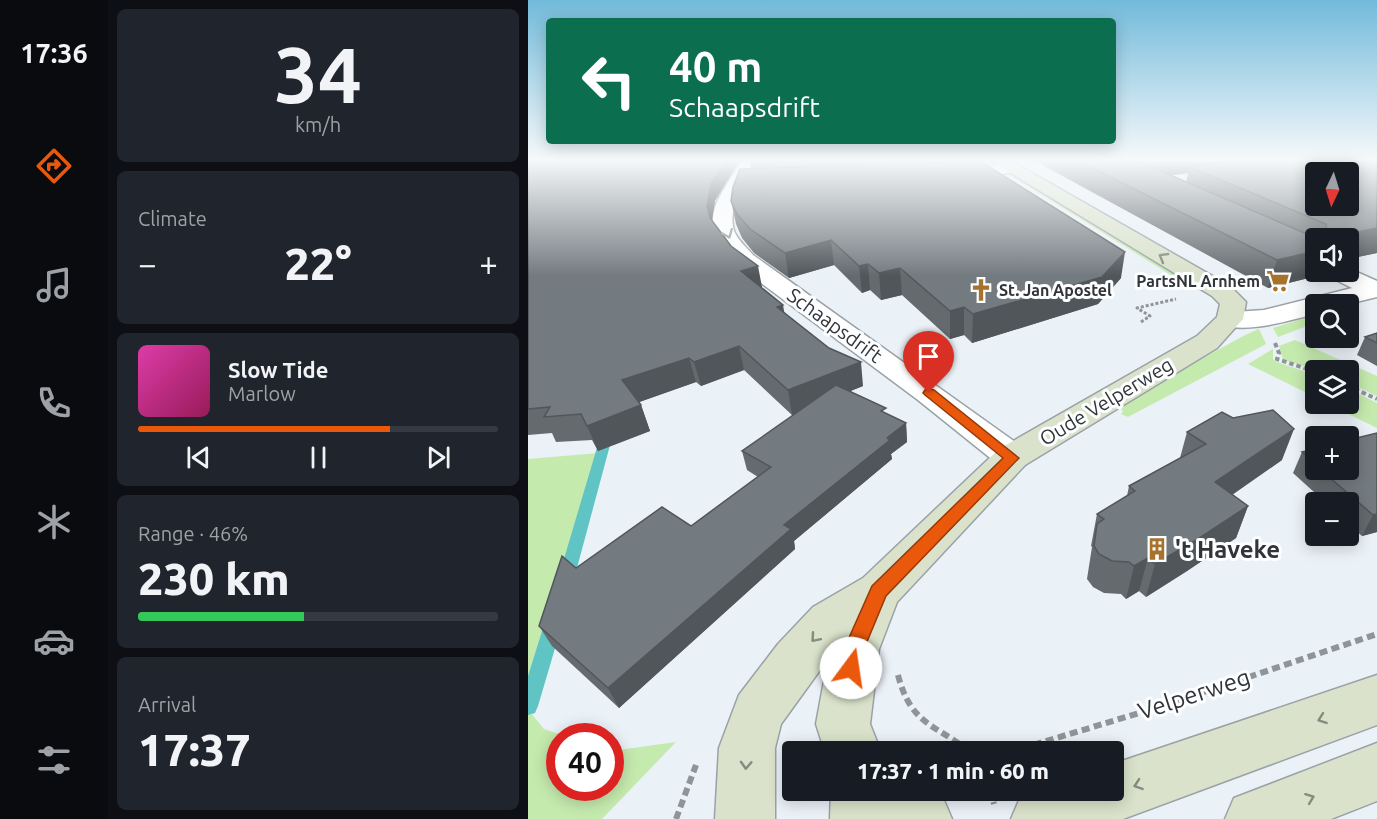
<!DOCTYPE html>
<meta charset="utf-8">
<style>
body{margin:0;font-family:Ubuntu,sans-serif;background:#20242c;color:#f1f3f6;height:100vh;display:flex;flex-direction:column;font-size:22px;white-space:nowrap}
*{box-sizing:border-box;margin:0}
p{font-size:20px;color:#9ea1a6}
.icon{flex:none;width:33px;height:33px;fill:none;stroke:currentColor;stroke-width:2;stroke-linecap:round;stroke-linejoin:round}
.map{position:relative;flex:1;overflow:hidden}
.details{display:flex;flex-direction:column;gap:9px;padding:9px;background:#0d0f14;width:420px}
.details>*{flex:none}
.top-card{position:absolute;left:18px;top:18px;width:570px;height:126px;border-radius:6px;box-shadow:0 3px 15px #0003;background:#0b6e4f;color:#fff;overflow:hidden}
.needle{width:39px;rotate:184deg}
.controls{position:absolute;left:777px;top:162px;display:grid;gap:12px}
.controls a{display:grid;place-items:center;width:54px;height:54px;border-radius:6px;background:#171b24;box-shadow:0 3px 15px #0003;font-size:30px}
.speed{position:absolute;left:18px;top:723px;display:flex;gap:12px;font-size:30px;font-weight:700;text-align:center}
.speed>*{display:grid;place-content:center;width:78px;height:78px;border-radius:50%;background:#171b24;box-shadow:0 3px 15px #0003;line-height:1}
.speed .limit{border:9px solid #d22;background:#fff;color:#111}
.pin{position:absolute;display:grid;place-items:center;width:51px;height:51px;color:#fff;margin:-62px -26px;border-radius:50% 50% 50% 0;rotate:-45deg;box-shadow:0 0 6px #0007}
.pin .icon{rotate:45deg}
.me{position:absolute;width:66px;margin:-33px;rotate:14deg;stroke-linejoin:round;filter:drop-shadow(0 0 4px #0008)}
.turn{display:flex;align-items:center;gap:21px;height:126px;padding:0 24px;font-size:27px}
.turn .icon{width:78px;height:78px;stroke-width:2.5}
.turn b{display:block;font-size:42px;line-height:51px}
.big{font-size:45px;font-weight:800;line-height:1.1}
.details .card{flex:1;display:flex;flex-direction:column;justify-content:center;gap:9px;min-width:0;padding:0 21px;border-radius:9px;background:#20242c}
.details .dial{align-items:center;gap:0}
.dial b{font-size:78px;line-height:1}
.song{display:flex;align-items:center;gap:18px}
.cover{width:72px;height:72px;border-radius:9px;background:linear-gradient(135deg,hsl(320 70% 55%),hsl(330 70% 35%))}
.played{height:6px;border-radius:3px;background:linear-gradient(90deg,#ea580c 70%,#363941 70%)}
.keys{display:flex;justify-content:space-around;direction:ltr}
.heat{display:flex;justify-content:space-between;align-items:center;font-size:33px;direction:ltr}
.charge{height:9px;border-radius:4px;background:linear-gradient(90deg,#34c759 46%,#363941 0)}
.trip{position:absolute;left:254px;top:741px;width:342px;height:60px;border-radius:6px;background:#171b24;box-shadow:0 3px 15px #0003;font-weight:800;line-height:60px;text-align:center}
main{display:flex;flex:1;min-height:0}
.dock{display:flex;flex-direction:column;width:108px;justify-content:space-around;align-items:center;background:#090b0e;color:#9ea1a6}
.dock .icon{width:42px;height:42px}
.dock .selected{color:#ea580c}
.dock b{font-size:27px;color:#f1f3f6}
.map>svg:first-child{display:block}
</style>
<main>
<nav class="dock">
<b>17:36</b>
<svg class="icon selected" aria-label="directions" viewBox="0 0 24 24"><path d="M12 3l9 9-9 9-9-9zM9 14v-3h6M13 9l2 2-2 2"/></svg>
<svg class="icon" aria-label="music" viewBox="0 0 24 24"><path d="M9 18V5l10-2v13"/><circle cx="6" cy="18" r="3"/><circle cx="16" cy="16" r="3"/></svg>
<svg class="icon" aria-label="phone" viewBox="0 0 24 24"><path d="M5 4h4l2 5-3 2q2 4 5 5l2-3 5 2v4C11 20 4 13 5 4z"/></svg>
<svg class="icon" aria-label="climate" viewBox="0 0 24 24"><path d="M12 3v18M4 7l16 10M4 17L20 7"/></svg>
<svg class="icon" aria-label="car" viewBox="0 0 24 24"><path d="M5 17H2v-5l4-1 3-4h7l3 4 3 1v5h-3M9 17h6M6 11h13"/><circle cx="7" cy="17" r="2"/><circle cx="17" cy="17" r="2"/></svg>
<svg class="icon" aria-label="filters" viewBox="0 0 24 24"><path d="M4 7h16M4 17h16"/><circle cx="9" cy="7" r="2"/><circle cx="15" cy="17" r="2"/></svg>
</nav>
<section class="details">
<div class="card dial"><b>34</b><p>km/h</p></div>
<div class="card"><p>Climate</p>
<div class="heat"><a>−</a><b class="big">22°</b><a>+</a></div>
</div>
<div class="card">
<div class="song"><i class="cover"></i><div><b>Slow Tide</b><p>Marlow</p></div></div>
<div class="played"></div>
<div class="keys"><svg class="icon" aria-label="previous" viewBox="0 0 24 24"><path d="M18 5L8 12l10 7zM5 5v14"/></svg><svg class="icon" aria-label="pause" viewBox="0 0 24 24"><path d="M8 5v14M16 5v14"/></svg><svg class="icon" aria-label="next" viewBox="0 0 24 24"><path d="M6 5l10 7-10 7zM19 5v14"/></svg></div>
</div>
<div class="card"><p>Range · 46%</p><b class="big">230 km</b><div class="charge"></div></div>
<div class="card"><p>Arrival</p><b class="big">17:37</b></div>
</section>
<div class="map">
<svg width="849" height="819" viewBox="0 0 849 819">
<rect width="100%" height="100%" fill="#eaf1f7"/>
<!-- green -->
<path fill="#c5eaae" d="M483,176L492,178L676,288L667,290Z
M787,315V323L750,337L745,328Z
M731,329L738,344L600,417L593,414L595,412L592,404L717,335Z
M767,340L849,376V396L821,383L820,370H790L755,360L751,346Z
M745,349V359L749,362L787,375V397L720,364Z
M821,389L849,403V428L800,404H820Z
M71,453L2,712L16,729L37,736H32V788H82L83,751L148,742L74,819H0V459Z"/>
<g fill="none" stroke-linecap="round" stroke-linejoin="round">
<!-- stream -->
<path fill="#61c4c4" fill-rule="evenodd" d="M79,430L85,434L46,579L44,584L38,586L32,584L30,579L73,434Z
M24,620L30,623L33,628L10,706L7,713L0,715V676L15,628L18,623Z"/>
<!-- street casing -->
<g stroke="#9ba2a7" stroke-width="3">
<path id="street" d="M213,161H229C219,181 197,210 207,233C211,241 219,248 225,255L497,449L502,457L497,465L484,469L471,465L390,400L209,265C169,219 185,208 213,161Z
M482,163L490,168L488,172L421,181L415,180L412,176L415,172L421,171Z
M820,268L849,281V297L820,304H788V314C757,321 724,333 692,325L689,319L692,313L736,310L824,288L802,277L798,272H820Z"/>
</g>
<!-- secondary casing -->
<g stroke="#9ba2a7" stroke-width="3">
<path id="secondary" d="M463,161H483L702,286L718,302L715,319L689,348L497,465L369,602L351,649L342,724L353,752H297L288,724L300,659L253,724L247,748V819H187L191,748L211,695L250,644L285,607L335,578L471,449L669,336L689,317L692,304L684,296Z
M849,675V725L595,819H483L492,798L509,790H585V764Z
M849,743V801L803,819H697L706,798Z
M303,790H398L415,798L424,819H302Z"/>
</g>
<!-- path-far2 -->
<path stroke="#8f9498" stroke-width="3" stroke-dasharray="3 2" stroke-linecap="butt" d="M613,322L622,316L609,308L648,299"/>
<!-- path-far1 -->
<path stroke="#8f9498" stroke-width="4" stroke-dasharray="4.5 3" stroke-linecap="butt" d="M747,343L751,353L749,359L788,372
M820,386L849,399"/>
<!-- path -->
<path stroke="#8f9498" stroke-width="6" stroke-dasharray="8 4.5" stroke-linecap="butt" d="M370,675C383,726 408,724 442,752
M482,752L631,707L849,634
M462,790L466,804
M148,819L168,765"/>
<!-- street -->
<use href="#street" fill="#fff" fill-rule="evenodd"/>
<!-- secondary -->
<use href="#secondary" fill="#dae2cb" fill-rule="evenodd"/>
</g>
<!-- wall -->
<path fill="#646a6e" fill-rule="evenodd" d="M0,161L187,201L184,220L234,287H233L256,312L335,386L322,391L358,414L378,423L379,442L363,454L364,459L266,541L267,549L91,708L24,646L11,626L48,568L163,526L230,477L219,470L214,451L267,414L264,415L216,370L173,386L168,382L111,402L113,405L122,431L70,451L64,440L28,442L24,433L0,435Z
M222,161H452L593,278L570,304L444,343L436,335L422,339L374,295L353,300L342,290L334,293L306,265L261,278L226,253L214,238L208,224L203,201L223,169Z
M507,161H849V253L820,259V238H788L797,274L740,288ZM660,173L658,182L643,175Z
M849,333V366L829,355L837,337Z
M659,432L754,460L704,494L720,506L708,538L659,571L618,597L611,591L598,599L593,594L576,593L565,587L559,579L564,547L563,546L569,514L599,496L601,486L652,458Z
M849,433V532L834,536L820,524V502H797L765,473L774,452L788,449V470H820Z"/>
<!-- shaded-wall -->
<path fill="#51565a" d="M198,161H211L187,201L183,224L179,206L183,184Z
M634,161H696L694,169L662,167L660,173L631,177Z
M849,228V253L820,259V238H800Z
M303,240L306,265L261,278L257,253Z
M788,251V272H798L797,274L740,288L749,260Z
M597,252L593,278L570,304L444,343L445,314Z
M340,264L342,290L334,293L331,266Z
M230,266L234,287L218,292L213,271Z
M372,268L374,295L353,300L351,273Z
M255,305L259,328L249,307Z
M436,307V335L422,339V311Z
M211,346L216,370L173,386L166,362Z
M161,358L168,382L103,405L94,380Z
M333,362L335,386L264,415L260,390Z
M113,405L122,431L70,451L59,426Z
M378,423L379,442L363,454L364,459L266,541L267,549L91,708L80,688L256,525Z
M766,429L754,460L677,514L687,482Z
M720,506L708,538L659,571L618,597L627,564Z
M849,514V532L834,536L845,515Z
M620,558L611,591L598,599L606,566Z"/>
<!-- building -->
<path fill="#747b80" stroke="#51565a" stroke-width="1.5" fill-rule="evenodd" d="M0,161H198L183,184L179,206L182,218L203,246L230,266L213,271L255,305L249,307L301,348L333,362L260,390L211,346L166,362L161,358L94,380L113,405L59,426L53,414L16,417L22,407L0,409Z
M424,161H452L597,252L574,277L445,314L436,307L422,311L372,268L351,273L340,264L331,266L303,240L257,253L222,229L209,214L203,201L205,187L212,169L412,163Z
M550,161H607L626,168L788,238V251L749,260Z
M701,161H849V228L800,238L798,224L662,167ZM788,172H820V206H788Z
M849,333V343L837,337Z
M308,385L358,408L353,411L378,423L359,438L362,440L256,525L263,529L80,688L11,626L34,556L48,568L134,507L163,526L243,467L214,451Z
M745,410L766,429L687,482L720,506L670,539L627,564L620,558L606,566L601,562L584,561L571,554L566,546L569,524L576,519L569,514L607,491L601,486L678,444L659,432L694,412L705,418Z
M849,433V514L845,515L793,470H820V440Z
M788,449V464L774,452Z"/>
<!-- one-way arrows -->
<defs><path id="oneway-chevron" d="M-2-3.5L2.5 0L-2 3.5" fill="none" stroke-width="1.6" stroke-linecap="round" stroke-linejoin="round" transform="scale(1.5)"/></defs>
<use stroke="#989a9b" href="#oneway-chevron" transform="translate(200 234) rotate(68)"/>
<g stroke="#868b81">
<use href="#oneway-chevron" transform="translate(635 257) rotate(-150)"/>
<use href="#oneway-chevron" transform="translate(287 638) rotate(131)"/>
<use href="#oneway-chevron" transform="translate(794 719) rotate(160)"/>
<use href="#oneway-chevron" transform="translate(218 765) rotate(93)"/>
<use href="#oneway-chevron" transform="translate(610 785) rotate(161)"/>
<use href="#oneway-chevron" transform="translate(782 798) rotate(-21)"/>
</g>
<!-- sky -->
<linearGradient id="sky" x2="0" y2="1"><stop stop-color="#72bada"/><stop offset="0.58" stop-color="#f6f9fb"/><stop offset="1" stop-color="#f6f9fb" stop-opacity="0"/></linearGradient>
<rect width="849" height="276" fill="url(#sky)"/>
<!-- route -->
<path fill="#ea580c" stroke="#983908" stroke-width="1.5" d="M401,389L406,390L491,458L358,596L336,649L331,675L323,677L316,675L313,668L316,649L344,586L475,458L397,395L395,393L397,390Z"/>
<!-- icons -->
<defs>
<g id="supermarket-bare" transform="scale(1.8)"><path d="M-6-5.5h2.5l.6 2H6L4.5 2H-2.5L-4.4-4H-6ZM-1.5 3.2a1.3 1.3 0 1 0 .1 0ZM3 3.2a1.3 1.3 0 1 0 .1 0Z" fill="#a7722c" stroke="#fcfeff" stroke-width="2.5" paint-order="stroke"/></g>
<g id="church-bare" transform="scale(1.8)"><path d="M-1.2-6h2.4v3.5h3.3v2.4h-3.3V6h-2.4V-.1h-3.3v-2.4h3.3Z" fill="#a7722c" stroke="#fcfeff" stroke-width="2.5" paint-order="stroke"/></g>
<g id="building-bare" transform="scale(1.8)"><path d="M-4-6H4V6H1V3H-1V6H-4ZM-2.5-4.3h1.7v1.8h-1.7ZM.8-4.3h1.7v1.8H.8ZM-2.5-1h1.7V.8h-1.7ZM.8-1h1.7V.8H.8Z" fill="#a7722c" stroke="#fcfeff" stroke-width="2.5" paint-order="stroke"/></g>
</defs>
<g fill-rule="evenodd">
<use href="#supermarket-bare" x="750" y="281"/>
<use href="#church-bare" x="453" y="290"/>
<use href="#building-bare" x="629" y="549"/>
</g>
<g text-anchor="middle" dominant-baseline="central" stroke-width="6" stroke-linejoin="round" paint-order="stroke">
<!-- far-poi labels -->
<g font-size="16" font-weight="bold" fill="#323437" stroke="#fcfeff" text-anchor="end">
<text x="732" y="281">PartsNL Arnhem</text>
<text x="471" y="290" text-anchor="start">St. Jan Apostel</text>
</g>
<!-- street labels -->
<g font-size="20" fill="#323437" stroke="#fcfeff">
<text transform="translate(307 325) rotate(36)">Schaapsdrift</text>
<text transform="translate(578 401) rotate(-31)">Oude Velperweg</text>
</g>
<!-- near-poi labels -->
<g font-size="24" font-weight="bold" fill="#323437" stroke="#fcfeff" text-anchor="start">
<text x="647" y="549">'t Haveke</text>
</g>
<!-- near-street labels -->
<g font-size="24" fill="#323437" stroke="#fcfeff">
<text transform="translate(666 694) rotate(-18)">Velperweg</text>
</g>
</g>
</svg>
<div class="controls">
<a><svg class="needle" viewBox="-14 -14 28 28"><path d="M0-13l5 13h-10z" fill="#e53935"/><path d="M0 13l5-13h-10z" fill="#9ea1a6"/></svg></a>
<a><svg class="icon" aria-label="sound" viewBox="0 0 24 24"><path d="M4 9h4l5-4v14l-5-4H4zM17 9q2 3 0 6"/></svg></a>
<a><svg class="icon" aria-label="search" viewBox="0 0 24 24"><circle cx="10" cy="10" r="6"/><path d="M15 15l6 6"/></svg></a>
<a><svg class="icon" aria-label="layers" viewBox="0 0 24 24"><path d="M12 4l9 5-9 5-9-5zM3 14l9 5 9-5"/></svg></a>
<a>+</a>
<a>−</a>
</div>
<div class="speed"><div class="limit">40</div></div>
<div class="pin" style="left:401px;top:393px;background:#d93025"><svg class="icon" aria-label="arrive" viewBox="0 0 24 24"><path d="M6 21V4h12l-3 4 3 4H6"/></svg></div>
<svg class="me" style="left:323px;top:668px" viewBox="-20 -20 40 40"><circle r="19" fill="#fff"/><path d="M0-13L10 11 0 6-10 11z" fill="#ea580c"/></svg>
<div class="trip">17:37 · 1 min · 60 m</div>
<div class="top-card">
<div class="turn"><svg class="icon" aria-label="left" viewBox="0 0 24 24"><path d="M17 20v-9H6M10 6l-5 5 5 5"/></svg><div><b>40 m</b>Schaapsdrift</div></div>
</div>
</div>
</main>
